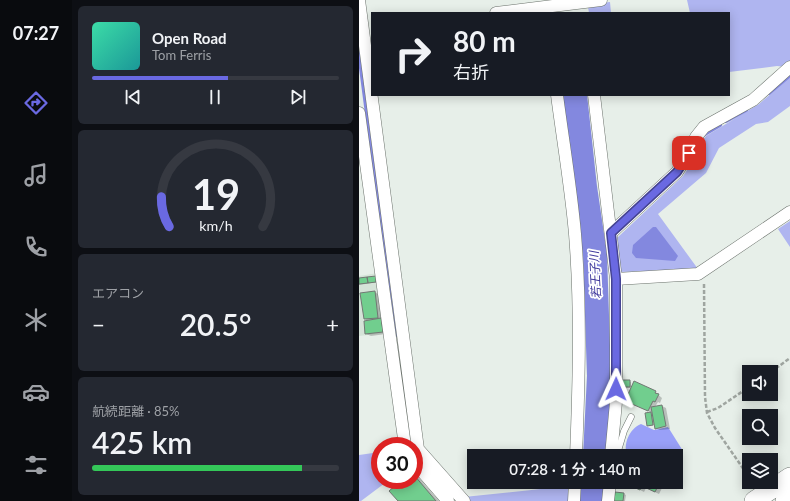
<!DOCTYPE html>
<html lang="ja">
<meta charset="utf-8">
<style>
body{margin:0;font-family:Lato,"Noto Sans JP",sans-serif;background:#242831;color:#f1f3f6;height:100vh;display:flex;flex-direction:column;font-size:15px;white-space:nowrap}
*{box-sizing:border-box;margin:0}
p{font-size:13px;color:#9ea1a6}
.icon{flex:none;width:22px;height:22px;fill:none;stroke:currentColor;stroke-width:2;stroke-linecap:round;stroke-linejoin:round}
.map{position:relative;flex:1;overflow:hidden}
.sheet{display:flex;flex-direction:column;gap:6px;padding:6px;background:#0d0f14;width:287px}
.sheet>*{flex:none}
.banner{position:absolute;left:12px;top:12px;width:359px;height:84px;border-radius:0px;box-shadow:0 2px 10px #0003;background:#171b24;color:#f1f3f6;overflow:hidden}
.controls{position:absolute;left:383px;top:365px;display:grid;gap:8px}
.controls a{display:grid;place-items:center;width:36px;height:36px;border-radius:0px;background:#171b24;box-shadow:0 2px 10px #0003;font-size:20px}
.speed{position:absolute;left:12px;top:437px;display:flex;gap:8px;font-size:20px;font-weight:700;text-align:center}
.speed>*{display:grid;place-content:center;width:52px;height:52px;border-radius:50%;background:#171b24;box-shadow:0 2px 10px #0003;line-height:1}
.speed .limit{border:6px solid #d22;background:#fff;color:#111}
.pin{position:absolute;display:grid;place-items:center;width:34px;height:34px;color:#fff;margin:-17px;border-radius:8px;box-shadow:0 2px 6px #0006}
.me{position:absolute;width:44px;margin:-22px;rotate:1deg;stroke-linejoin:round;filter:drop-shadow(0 0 3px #0008)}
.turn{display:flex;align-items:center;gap:14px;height:84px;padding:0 16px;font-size:18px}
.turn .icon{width:52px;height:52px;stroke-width:2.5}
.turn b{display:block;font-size:28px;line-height:34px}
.big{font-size:30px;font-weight:600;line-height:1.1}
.sheet .card{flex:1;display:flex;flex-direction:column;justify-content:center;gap:6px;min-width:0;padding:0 14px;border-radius:6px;background:#242831}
.sheet .dial{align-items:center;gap:0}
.dial svg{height:104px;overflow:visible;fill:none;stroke:#363941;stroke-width:7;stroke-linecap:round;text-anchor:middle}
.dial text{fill:#f1f3f6;stroke:none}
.song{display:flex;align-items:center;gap:12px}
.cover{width:48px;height:48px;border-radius:6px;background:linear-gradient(135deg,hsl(160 70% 55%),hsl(180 70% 35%))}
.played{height:4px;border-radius:2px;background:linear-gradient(90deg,#6a69e2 55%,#363941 55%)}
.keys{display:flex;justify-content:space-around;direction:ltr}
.heat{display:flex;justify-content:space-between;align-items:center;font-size:22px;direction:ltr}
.charge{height:6px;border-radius:3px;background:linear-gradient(90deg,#34c759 85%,#363941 0)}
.trip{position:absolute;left:108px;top:449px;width:216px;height:40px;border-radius:0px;background:#171b24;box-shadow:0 2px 10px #0003;font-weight:600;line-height:40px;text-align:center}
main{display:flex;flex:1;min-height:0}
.tabs{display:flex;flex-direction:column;width:72px;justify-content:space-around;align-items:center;background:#090b0e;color:#9ea1a6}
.tabs .icon{width:28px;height:28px}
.tabs .selected{color:#6a69e2}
.tabs b{font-size:18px;color:#f1f3f6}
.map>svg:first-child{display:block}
</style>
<main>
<nav class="tabs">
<b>07:27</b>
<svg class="icon selected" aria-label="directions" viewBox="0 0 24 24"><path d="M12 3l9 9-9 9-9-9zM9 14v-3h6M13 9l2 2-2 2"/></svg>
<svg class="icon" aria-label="music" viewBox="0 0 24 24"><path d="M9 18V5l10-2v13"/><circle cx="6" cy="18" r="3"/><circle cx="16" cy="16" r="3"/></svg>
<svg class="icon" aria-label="phone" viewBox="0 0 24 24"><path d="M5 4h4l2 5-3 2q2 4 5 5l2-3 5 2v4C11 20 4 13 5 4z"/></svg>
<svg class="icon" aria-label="climate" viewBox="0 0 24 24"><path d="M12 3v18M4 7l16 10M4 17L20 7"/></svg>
<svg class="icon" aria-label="car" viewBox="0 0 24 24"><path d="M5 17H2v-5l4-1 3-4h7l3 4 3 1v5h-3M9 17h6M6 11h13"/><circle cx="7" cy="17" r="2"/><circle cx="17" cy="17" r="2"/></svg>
<svg class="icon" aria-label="filters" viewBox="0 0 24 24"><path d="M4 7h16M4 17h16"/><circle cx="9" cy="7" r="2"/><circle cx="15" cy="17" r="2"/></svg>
</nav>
<section class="sheet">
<div class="card">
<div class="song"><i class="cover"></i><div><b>Open Road</b><p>Tom Ferris</p></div></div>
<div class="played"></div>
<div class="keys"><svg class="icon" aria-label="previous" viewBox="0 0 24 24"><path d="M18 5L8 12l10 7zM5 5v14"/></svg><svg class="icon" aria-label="pause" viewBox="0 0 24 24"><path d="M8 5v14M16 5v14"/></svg><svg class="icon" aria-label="next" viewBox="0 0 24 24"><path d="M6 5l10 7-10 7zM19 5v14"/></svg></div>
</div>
<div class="card dial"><svg viewBox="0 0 100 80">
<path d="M14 69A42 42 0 1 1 86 69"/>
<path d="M14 69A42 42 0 0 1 8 46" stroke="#6a69e2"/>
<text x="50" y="56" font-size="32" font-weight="700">19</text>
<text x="50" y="72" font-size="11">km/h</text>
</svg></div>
<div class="card"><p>エアコン</p>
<div class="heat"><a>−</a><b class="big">20.5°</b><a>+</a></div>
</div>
<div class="card"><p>航続距離 · 85%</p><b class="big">425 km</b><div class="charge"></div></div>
</section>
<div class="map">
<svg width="431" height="501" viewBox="0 0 431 501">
<rect width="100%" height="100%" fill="#e7efe9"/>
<!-- built -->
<path fill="#d5e3d8" d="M19,273L27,333L0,336V276Z"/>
<!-- green -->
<path fill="#afb5f0" d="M328,0H431V62L427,67L418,66L370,72V13H331Z
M251,2L252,13H230L229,7L231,4Z
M431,77V106L409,122L397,124L360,148L347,173L299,214L339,269L262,272L261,270L258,238L324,176L337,157L341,144L347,136L400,104Z
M431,221V247L419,229Z
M21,452V480H30L2,501H0V455Z
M210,486L209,501H109L105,497Z"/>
<!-- forest -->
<path fill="#99a0f8" d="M282,424L295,430L309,427L324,451L323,469L317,473V456H268C264,444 270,429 282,424Z"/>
<!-- water -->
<path fill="#8388df" d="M294,227H297L319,256L316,261L277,258L273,253L274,245Z"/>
<!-- shadow -->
<path fill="#0003" d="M16,277L19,282L0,285V279Z
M16,292L20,295L27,334L12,336L7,334L9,321L6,319Z
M270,381L272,382V388L264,387Z
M296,392L303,398L301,403L299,402L296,407L303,406L307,408L311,429L301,430L297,428L296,425L291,426L289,425L287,414L293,413L272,403Z
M55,474L59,477L80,501H40L45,480H55Z
M273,482H302L305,484L300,494L287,488L285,492L275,487Z
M265,494L267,495L266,501H256Z"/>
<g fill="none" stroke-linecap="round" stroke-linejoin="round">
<!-- stream -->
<path stroke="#8388df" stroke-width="4" d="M0,53L37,335
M410,93L431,75
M367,121L387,110
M344,135L361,125
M328,167L335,157L336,151
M236,255L245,246"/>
<!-- river -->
<path stroke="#8388df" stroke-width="24" d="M216,95L226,187L236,255L240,376L236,456
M232,501L234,482"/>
</g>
<!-- building -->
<path fill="#71ce8e" stroke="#717873" d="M17,276V282L9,283L8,277Z
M8,277L9,283L0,284V278Z
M16,291L19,318L5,319L1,293Z
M22,318L24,332L6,334L5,321Z
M263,380H271V387H263Z
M275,381L297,391L296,393L300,394L296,402L294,401L289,411L266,401Z
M303,405L307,426L296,429L292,407Z
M292,412L294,425L288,426L286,413Z
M55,475L77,501H39L30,491L43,480H55Z
M271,482H301L296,492L283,486L281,490L270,485Z
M256,492L265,493L264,501H255Z"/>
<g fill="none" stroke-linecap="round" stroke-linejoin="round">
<!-- lane casing -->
<g stroke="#6b726c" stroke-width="7">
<path id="lane" d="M255,456L259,451L265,431L272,417"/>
</g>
<!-- street casing -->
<g stroke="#6b726c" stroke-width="13">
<path id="street" d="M0,0L59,449L105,501
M137,13L242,0
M198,95C204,141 212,188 216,234C222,308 220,382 217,456
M235,95L257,279V402L252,456
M0,113L46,446
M252,233L318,172L330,153L337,137L345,127L394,100L431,67
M257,279L339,274L431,212
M55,462L89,501
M215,501L216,482
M249,501L251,482"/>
</g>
<!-- primary casing -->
<g stroke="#6b726c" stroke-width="20">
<path id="primary" d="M395,501L431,477
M426,501L431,498"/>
</g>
<!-- path -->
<path stroke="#9fa5a0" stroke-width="2.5" stroke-dasharray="4 2" stroke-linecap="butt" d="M345,284L346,397L348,413L356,428L390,477
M412,372L431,358
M348,412L359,408L390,387"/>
<!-- lane -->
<use href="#lane" stroke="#fff" stroke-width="6"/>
<!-- street -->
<use href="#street" stroke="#fff" stroke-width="12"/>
<!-- primary -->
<use href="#primary" stroke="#fff" stroke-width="19"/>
</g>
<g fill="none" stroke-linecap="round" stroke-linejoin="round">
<!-- route casing -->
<g stroke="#454493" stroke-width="10">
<path id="route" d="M257,389V279L252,233L318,172L330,153"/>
</g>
<!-- route -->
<use href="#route" stroke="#6a69e2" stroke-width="7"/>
</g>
<g text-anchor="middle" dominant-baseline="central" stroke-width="3.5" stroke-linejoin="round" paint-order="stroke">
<!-- water labels -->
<g font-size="12" font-style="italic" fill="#3d369b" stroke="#fff">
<text transform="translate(236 275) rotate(-93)">若王子川</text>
</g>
</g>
</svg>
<div class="controls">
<a><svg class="icon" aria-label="sound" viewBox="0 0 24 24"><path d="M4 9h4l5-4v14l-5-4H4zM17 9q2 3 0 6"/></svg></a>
<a><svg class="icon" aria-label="search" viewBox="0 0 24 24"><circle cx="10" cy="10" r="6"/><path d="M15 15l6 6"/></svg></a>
<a><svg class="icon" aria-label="layers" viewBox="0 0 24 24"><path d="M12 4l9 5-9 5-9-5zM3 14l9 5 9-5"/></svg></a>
</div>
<div class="speed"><div class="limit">30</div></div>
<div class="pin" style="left:330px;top:153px;background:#d93025"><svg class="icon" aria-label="arrive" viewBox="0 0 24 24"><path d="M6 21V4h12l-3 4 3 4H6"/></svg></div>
<svg class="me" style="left:257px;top:389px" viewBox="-20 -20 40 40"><path d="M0-17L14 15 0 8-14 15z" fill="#6a69e2" stroke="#fff" stroke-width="4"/></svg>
<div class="trip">07:28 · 1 分 · 140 m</div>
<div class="banner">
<div class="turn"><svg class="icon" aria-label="right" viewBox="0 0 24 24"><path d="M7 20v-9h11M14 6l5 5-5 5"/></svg><div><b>80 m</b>右折</div></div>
</div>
</div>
</main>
